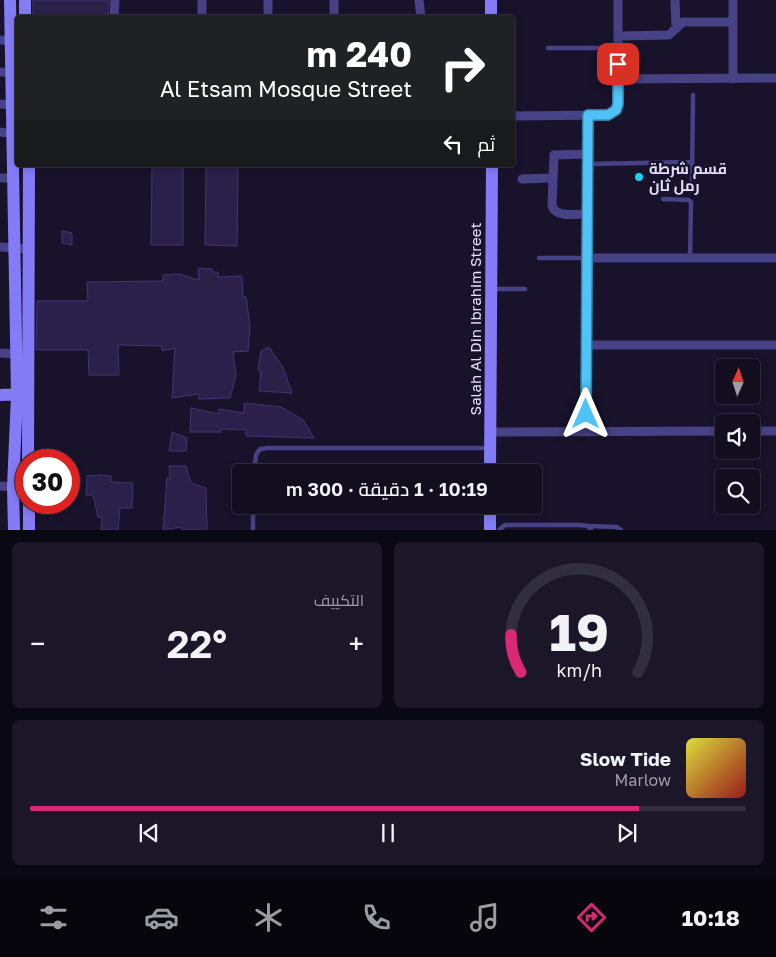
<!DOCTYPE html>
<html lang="ar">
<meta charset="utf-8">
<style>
body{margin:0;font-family:"Golos Text",Cairo,sans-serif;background:#1b1729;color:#f1f3f6;direction:rtl;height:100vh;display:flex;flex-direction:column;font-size:19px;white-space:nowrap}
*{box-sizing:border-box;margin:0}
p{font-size:16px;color:#9c9ca5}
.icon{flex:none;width:28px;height:28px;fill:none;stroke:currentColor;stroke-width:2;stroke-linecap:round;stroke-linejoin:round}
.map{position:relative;height:530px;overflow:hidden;direction:ltr}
.side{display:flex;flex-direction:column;gap:12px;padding:12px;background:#0a0812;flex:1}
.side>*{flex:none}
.top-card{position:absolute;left:15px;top:15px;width:500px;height:152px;border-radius:5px;box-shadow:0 2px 8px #0003,0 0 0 1px #312e3e;direction:rtl;background:#202124;color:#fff;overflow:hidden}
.needle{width:32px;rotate:3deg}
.controls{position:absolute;left:715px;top:359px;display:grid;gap:10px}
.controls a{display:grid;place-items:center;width:45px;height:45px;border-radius:5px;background:#120e20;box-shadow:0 2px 8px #0003,0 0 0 1px #312e3e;font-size:25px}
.speed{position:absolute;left:15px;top:449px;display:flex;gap:10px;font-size:25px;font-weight:700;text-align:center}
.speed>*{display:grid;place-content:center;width:65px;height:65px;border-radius:50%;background:#120e20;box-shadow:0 2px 8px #0003,0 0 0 1px #312e3e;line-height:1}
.speed .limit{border:8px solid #d22;background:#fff;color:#111}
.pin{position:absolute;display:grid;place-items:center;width:42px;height:42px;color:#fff;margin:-21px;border-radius:10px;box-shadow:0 2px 8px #0006}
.me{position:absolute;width:55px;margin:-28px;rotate:0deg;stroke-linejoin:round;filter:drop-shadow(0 0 4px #0008)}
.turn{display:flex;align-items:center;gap:18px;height:105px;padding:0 20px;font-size:22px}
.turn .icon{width:65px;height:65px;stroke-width:2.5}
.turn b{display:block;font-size:35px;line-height:42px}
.then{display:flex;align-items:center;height:48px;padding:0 20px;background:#0003;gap:10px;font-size:19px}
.big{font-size:38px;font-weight:600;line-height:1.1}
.side .card{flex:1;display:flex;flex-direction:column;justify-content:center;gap:8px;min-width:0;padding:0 18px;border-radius:8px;background:#1b1729}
.side .dial{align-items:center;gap:0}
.dial svg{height:130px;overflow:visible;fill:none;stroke:#312e3e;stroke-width:7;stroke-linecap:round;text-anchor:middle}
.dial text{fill:#f1f3f6;stroke:none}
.song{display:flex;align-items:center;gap:15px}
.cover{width:60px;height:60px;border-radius:8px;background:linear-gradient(135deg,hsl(60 70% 55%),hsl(0 70% 35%))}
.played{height:5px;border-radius:2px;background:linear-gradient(90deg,#db2777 85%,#312e3e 85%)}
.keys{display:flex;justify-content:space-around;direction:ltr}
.heat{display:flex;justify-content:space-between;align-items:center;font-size:28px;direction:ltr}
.side .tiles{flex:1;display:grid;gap:12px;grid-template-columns:1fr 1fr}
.card:last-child{grid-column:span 2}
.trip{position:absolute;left:232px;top:464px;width:310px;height:50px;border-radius:5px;background:#120e20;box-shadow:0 2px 8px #0003,0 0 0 1px #312e3e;font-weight:600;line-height:50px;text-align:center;direction:rtl}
.menu{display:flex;height:80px;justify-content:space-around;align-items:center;background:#07060d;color:#9c9ca5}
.menu .icon{width:35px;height:35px}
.menu .current{color:#db2777}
.menu b{font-size:22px;color:#f1f3f6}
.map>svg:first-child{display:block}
</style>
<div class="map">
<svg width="776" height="530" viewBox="0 0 776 530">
<rect width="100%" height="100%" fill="#18132b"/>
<!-- building -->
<path fill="#2b204a" stroke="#433475" d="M33,0H109L108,18H33Z
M152,165H183V245H151Z
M206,165H238L237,246L205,245Z
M62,231L72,233V245L62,243Z
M198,268L212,269V272H218V277L242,276L243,297H246L250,325L248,351L233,352L236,375L230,398L199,399V394L172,398L175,348L162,351V346L118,345L119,375H89L88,350H36L37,301H88L87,282L163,281V275L179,274L199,280Z
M269,347L283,368L292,393L259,391L261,370H258L261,351Z
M244,403L281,407L303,420L314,438L246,436V430L220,429L221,432H190L191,408L219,414V409L244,413Z
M172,432L187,438L186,451H169Z
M169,466H186L191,483L206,488L207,530H182V527L163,530L167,478L170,479Z
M100,475L111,476V482L133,483L132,508H120L118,530H101L102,518L98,517L93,495H86L87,476Z"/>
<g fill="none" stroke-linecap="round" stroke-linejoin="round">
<!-- lane -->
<path stroke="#474186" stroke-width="4.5" d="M548,48H618
M587,164L692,162
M692,184L693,95
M663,199L689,200L691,202L690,259
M539,258H587L588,115
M492,289H525
M254,472L256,455L260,449L269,448H489
M588,526L617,527L621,530
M253,530V505
M499,530L505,525H580L588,526L591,530"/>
<!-- street -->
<path stroke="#474186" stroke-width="9" d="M202,0V18
M268,0V18
M419,0L421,18
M675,0L676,27
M733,0V79
M114,18L115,0
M334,18V0
M618,36L669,35L683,22H733
M0,40L11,41
M0,72L12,73
M618,79L776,78
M0,104L12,105
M512,116L608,115L616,110L618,104V0
M0,132L12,134
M0,178H13
M522,179L552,178
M587,214C576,214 556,218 552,206L554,155L588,154
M0,247L29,249
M586,345H776
M0,353L16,354
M585,431L587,258H776
M751,431H776
M490,432L724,431
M0,486L13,487"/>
<!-- secondary -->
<path stroke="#847cf7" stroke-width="12" d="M10,0L17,395L13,487L14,530
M491,0V18
M25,18V0
M0,395L25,394
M28,460L29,165
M490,472L492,165
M29,502V530
M490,505V530"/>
</g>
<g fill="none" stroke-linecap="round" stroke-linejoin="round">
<!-- route casing -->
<g stroke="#337fa1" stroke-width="12">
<path id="route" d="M586,414L588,115H608L616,110L618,104V64"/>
</g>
<!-- route -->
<use href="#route" stroke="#4fc3f7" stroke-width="9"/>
</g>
<!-- markers -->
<circle fill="#17d1f0" stroke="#18132b" stroke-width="2" cx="639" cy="177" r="5"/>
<g text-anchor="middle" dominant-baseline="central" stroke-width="5" stroke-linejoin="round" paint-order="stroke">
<!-- poi labels -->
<g font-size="15" font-weight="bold" fill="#e3dffd" stroke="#18132b" text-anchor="start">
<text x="649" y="168">قسم شرطة<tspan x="649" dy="17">رمل ثان</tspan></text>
</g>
<!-- street labels -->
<g font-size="15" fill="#e3dffd" stroke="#18132b">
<text transform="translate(475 319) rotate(-90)">Salah Al Din Ibrahim Street</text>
</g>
</g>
</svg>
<div class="controls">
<a><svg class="needle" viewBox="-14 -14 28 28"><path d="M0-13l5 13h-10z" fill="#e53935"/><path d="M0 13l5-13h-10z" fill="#9c9ca5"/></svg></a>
<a><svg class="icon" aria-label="sound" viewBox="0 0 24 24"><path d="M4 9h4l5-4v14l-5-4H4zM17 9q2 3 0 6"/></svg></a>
<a><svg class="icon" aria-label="search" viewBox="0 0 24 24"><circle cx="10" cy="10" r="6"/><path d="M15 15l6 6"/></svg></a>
</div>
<div class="speed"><div class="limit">30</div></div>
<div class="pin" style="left:618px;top:64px;background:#d93025"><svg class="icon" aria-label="arrive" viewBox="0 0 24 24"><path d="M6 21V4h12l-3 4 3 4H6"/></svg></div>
<svg class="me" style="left:586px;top:414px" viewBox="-20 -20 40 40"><path d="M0-17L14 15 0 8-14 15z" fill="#4fc3f7" stroke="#fff" stroke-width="4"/></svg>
<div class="trip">10:19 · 1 دقيقة · 300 m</div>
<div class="top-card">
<div class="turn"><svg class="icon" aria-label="right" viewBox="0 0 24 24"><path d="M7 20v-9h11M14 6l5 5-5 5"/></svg><div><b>240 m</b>Al Etsam Mosque Street</div></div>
<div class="then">ثم<svg class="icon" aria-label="left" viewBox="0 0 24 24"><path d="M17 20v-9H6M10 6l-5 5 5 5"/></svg></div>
</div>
</div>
<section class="side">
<div class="tiles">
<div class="card dial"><svg viewBox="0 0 100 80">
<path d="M14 69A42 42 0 1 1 86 69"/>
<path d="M14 69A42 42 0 0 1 8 46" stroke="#db2777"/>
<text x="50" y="56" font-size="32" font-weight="700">19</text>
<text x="50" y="72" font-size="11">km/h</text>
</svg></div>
<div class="card"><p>التكييف</p>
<div class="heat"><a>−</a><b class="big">22°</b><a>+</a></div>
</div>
<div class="card">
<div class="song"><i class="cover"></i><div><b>Slow Tide</b><p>Marlow</p></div></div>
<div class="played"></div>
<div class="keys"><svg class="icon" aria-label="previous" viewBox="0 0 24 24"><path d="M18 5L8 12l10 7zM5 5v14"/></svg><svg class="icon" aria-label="pause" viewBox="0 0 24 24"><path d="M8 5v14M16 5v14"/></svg><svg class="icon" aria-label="next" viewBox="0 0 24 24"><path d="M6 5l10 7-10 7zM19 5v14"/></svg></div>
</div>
</div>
</section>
<nav class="menu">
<b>10:18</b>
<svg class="icon current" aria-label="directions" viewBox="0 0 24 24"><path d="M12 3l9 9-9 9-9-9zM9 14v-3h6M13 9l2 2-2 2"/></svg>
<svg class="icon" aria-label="music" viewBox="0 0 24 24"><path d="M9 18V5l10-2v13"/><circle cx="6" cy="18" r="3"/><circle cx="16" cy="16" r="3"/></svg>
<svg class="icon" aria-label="phone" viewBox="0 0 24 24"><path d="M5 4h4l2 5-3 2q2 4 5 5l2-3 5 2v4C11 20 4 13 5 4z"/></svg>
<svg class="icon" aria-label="climate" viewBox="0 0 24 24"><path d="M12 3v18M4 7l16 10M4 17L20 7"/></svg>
<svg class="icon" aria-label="car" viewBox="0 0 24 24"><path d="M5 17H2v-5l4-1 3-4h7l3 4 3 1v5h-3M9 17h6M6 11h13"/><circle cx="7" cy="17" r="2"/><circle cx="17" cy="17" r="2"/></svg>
<svg class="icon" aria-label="filters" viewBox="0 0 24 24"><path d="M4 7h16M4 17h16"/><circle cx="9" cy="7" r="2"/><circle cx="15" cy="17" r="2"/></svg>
</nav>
